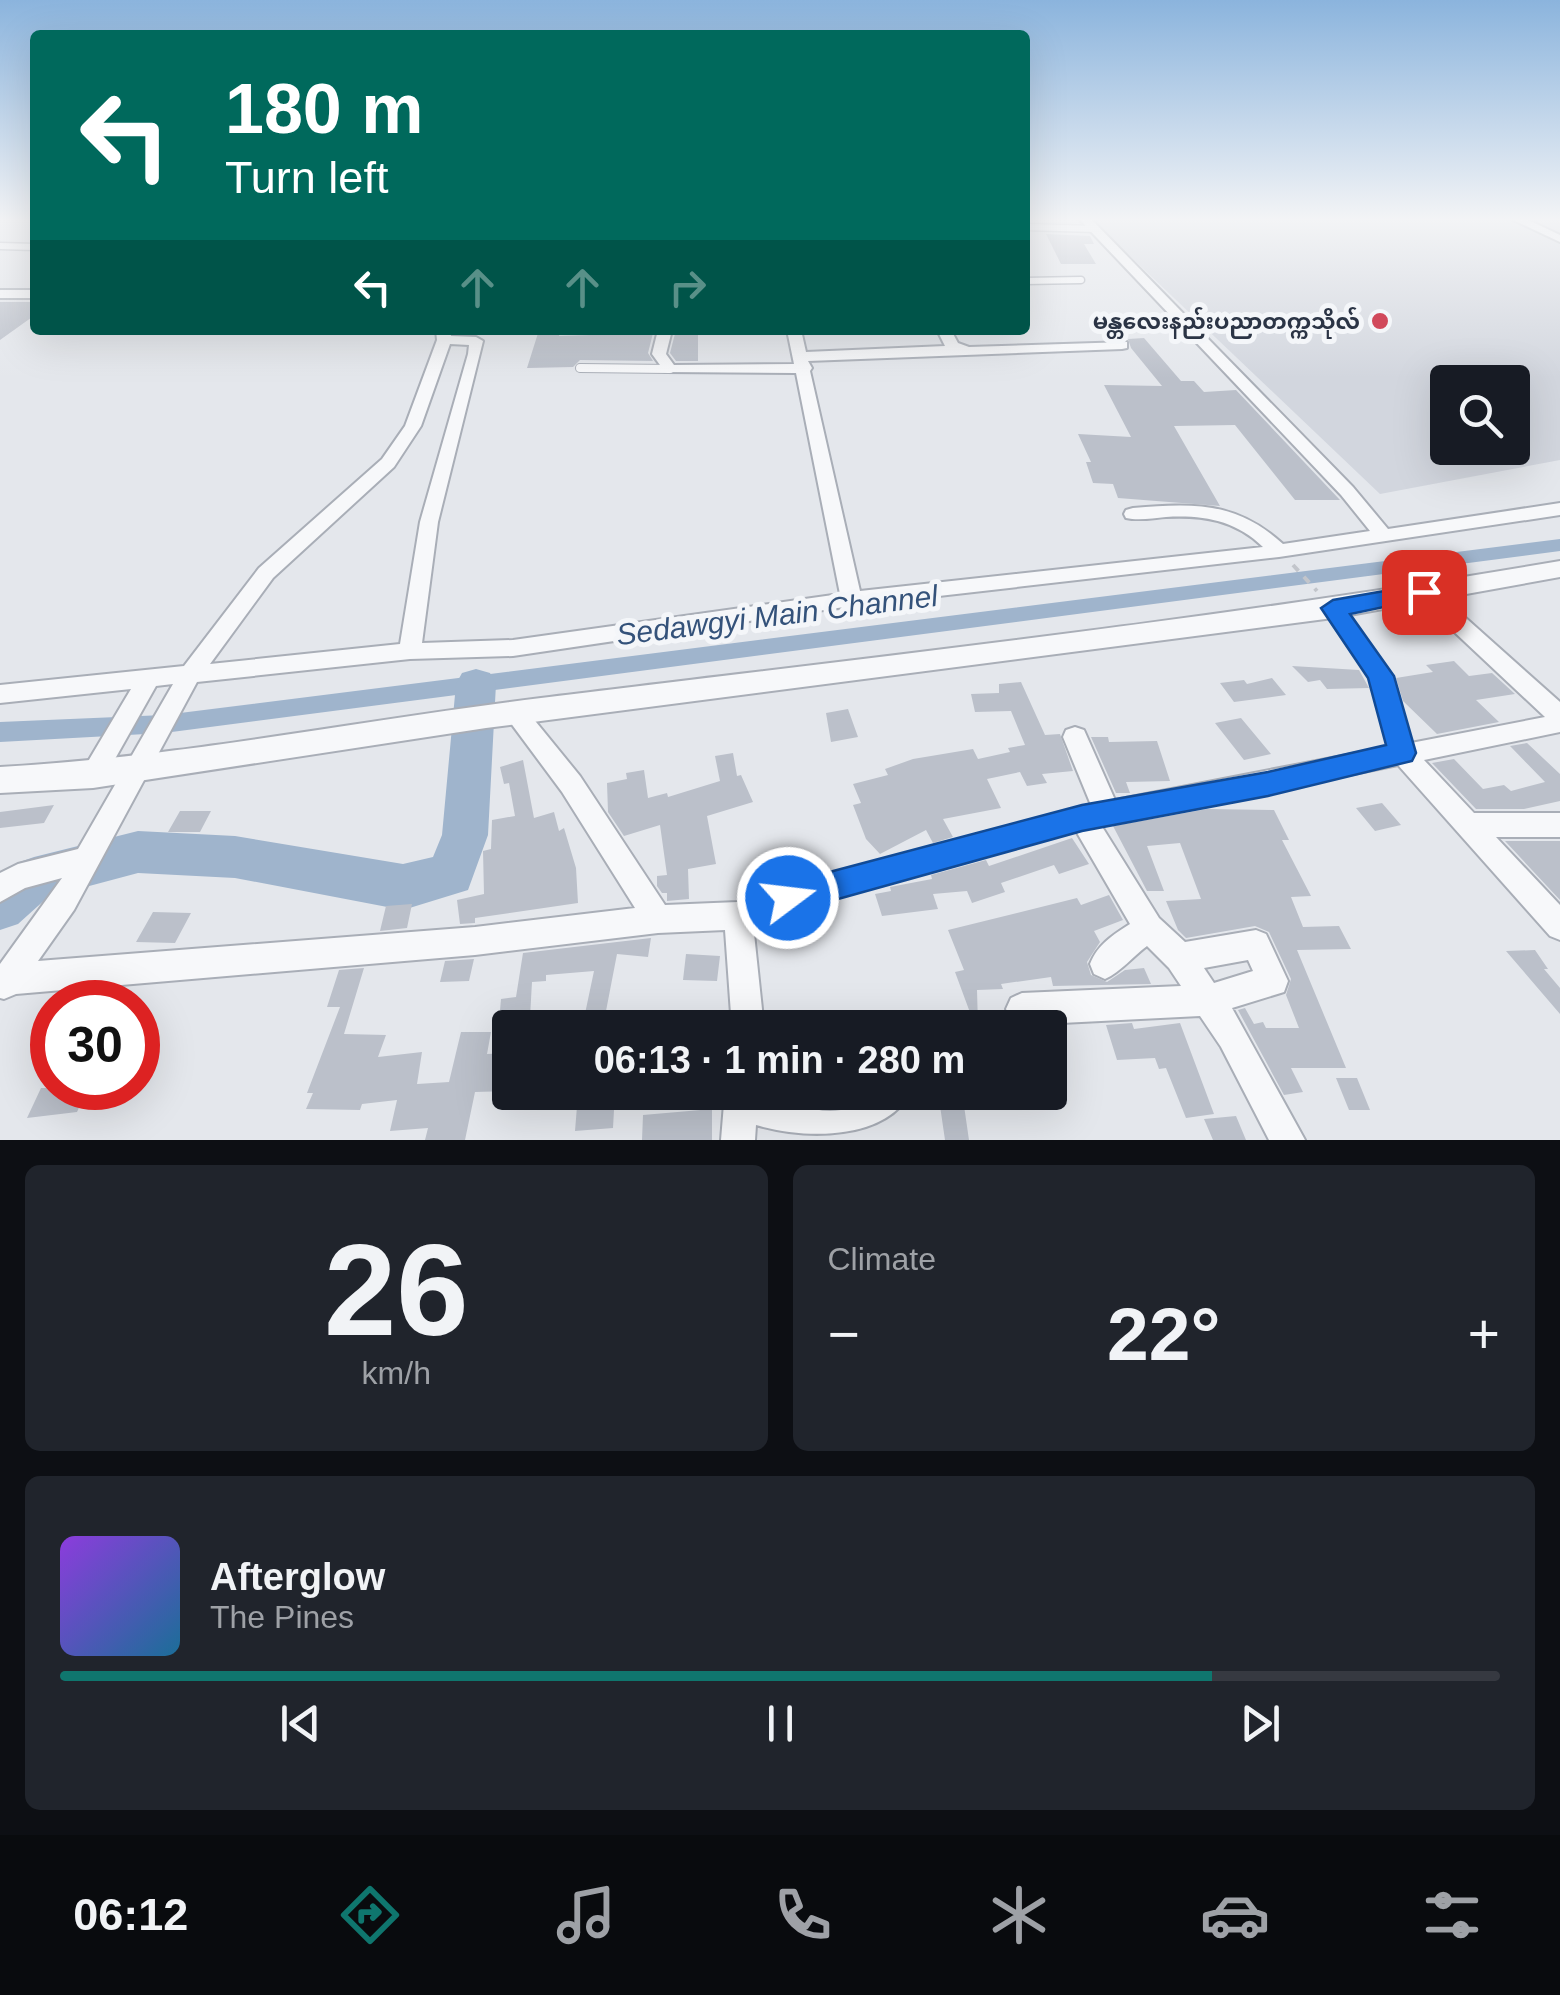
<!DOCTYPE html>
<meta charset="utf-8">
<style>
body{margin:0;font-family:Arial,"Noto Sans Myanmar",sans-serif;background:#20242c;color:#f1f3f6;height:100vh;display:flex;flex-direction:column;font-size:38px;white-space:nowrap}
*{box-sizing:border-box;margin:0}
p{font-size:32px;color:#9ea1a6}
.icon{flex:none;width:55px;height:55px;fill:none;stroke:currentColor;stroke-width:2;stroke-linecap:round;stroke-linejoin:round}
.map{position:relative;height:1140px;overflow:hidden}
.drawer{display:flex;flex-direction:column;gap:25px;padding:25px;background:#0d0f14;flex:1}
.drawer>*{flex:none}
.top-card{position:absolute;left:30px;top:30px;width:1000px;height:305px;border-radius:10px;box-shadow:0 10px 40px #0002;background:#00695c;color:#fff;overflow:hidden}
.controls{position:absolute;left:1430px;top:365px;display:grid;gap:20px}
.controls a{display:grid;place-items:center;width:100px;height:100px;border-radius:10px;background:#171b24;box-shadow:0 10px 40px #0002;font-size:50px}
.speed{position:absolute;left:30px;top:980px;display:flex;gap:20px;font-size:50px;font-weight:700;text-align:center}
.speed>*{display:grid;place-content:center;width:130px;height:130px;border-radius:50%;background:#171b24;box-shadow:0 10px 40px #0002;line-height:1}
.speed .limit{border:15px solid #d22;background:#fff;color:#111}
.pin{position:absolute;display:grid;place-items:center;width:85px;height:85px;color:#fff;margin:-42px;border-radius:20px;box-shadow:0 5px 15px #0006}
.me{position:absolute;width:110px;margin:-55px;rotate:75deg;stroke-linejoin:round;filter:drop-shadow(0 0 8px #0008)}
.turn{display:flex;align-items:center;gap:35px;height:210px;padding:0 30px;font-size:45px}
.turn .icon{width:130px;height:130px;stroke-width:2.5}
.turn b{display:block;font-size:70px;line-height:85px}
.lanes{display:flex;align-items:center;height:95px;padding:0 30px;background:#0003;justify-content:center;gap:50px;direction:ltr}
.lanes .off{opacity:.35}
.big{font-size:75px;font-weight:800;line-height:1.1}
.drawer .card{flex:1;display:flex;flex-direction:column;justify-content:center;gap:15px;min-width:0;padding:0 35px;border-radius:15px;background:#20242c}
.drawer .dial{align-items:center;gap:0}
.dial b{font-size:130px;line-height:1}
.song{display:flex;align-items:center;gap:30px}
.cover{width:120px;height:120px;border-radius:15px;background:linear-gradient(135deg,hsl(270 70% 55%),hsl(200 70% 35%))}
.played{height:10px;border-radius:5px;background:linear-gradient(90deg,#0f766e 80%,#363941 80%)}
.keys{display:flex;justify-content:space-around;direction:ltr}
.heat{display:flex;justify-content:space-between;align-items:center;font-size:55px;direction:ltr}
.drawer .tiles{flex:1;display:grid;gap:25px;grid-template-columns:1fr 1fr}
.card:last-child{grid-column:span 2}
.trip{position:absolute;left:492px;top:1010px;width:575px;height:100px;border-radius:10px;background:#171b24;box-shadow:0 10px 40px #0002;font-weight:800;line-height:100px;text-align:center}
.menu{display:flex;height:160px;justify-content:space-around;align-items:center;background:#090b0e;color:#9ea1a6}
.menu .icon{width:70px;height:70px}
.menu .on{color:#0f766e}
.menu b{font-size:45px;color:#f1f3f6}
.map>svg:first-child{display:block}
</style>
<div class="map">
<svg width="1560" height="1140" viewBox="0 0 1560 1140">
<rect width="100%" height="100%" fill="#e4e7ec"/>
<!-- built -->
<path fill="#d2d6de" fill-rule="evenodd" d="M1091,219H1560V460L1380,494ZM1448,382H1512V448H1448Z"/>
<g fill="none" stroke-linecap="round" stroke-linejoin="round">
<!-- canal -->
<path fill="#9fb4cc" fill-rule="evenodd" d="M1560,539V551L164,733L0,742V722L164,715Z"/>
<!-- river -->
<path fill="#9fb4cc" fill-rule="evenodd" d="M476,669L490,673L496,684L488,835L468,890L403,910L235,878L138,873L48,897L18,924L0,930V876L17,863L34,857L138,831L235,836L403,864L433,857L442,835L456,684L462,673Z"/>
</g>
<!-- building -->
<path fill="#bbc0ca" d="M1046,234L1090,236L1094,244H1084L1096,264H1061Z
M0,302H35V315L0,340Z
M539,330H560L559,336L653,333L648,353L653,361L580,360L573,367L527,368Z
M676,330H698V361H676L670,353Z
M1144,338L1181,381H1194L1204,392L1236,390L1340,500H1295L1235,425L1174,426L1220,506L1118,498L1113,484L1093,483L1086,462H1091L1078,434L1131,437L1104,385L1162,386L1131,348L1128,339Z
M1454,661L1469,676L1492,673L1515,694L1476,700L1499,722L1437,734L1403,701L1396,678L1433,672L1426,665Z
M1292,666L1359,670L1369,688L1327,689L1320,680L1308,682Z
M1272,678L1286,695L1234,702L1220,683L1244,680L1247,684Z
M1021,682L1045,735L1060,734L1073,771L1042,774L1047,783L1027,786L1020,772L987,779L1001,808L943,819L953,837L933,843L926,830L880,854L866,839L853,805L861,803L853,784L888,775L885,769L913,759L973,749L978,759L1010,752L1008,748L1025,745L1011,711L975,712L971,694L999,693V684Z
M848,709L858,737L831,742L826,713Z
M1241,718L1271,754L1244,760L1215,723Z
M1091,737H1108L1109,742L1157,741L1170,781L1126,782L1130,793H1116Z
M1527,743L1560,774V801L1524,809H1476L1432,763L1454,759L1483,789L1504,785L1511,791L1545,782L1510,746Z
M733,753L737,776L741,775L753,802L707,816L716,864L688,869L689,899L667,901V893H662L657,886V876L667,875L660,825L624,836L608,812L607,783L627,779L626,773L644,770L648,798L667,793L668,797L720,781L715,756Z
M523,760L534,818L554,812L559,831L564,828L576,868L578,903L475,918V923L460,924L457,900L484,894L483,851L491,849L492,820L515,816L509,783L504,784L500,767Z
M1382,803L1401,825L1375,831L1356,808Z
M54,805L44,823L0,828V812Z
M1207,809L1274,810L1289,840H1282L1311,896L1291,897L1303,927L1339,926L1351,949L1297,950L1346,1068H1291L1303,1092L1284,1095L1238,1010L1245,1008L1254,1024L1263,1022L1266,1028H1299L1286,995L1291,979L1269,932L1255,926L1186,938L1178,930L1166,901L1201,899L1180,843L1147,846L1164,891H1147L1113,826Z
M180,811H211L200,832H168Z
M1072,838L1089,864L1059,874L1054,865L1001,883L1005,892L972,903L967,891L933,894L938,909L882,916L875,894L891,891L890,887L932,879L931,875L986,860L989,866Z
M1505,841H1560V900Z
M1109,895L1123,920L1094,931L1100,942L1087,962L1091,975L1107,982L1125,970L1144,968L1151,984L1053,986L1051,977L1001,984L1003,989L977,990L978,1025L975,1026L955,972L964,970L948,930L1077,898L1081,905Z
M412,904L407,928L380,931L386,906Z
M153,912L191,913L175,943L136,942Z
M651,938L648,957L617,954L606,1011L631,1013L628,1028H582L594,971L546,975V981L532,982L530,1017L499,1022L501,999L516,997L523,953Z
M1535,950L1548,969H1544L1560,988V1014L1506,951Z
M686,954L720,956L717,981L683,980Z
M474,959L469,981L440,982L445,961Z
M364,968L344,1034L386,1035L378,1057L422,1052L417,1084L449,1082L461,1032H491L487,1054L510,1053V1091L475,1092L465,1140H425L428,1128L390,1131L397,1100L362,1104L360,1110L306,1109L313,1093H307L340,1007H327L339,970Z
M1132,1023L1134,1029L1180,1023L1214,1114L1186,1118L1166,1068L1159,1069L1155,1058L1117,1060L1106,1025Z
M1336,1078H1357L1370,1110H1349Z
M41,1088H88L77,1112L27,1118Z
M630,1092V1108L614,1110L613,1128L575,1131L578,1094Z
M938,1092H962L969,1140H945Z
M712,1109V1140H642L643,1115Z
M1236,1116L1246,1140H1213L1204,1119Z"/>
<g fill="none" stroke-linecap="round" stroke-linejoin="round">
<!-- service-far1 casing -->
<g stroke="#a9aeb7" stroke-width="9">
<path id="service-far1" d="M1025,227L1096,229
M0,246L35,247
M1025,281L1081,280"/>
</g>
<!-- service casing -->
<g stroke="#a9aeb7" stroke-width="10">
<path id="service" d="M580,368L670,369"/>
</g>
<!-- minor casing -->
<g stroke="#a9aeb7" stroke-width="4">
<path id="minor" d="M1079,219H1091L1353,487L1388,529L1560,503V515L1279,557L851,606L513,656L410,659L197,682L74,910L38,961L475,927L635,908L562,792L507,718L503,712L507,706L515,703L523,706L580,776L665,905L738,902L788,885L1091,805L1063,737L1066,730L1075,727L1084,730L1115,800L1388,747L1370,678L1323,609L1333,602L1340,604L1392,676L1411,743L1545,717L1416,596L1413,591L1416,586H1430L1560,702V732L1424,760L1474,813H1560V837H1496L1560,905V940L1550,936L1398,765L1101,825L1159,918L1185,942L1256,930L1266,934L1288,981L1284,992L1232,1008L1305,1140H1269L1221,1047L1200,1016L1022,1025L1011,1020L1006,1009L1011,998L1022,993L1181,986L1169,968L1147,946C1133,956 1121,972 1105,979L1094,974L1090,964C1098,944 1113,935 1130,924L1076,831L788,911L753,924L764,1028H732L725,930L658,933L475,955L16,994L4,999L0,998V964L62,878L25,888L0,902V873L18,864L78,849L173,684L156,686L102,782L93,785L84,782L80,775L131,689L0,703V685L184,666L259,568L382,459L405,426L437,340L436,330H450L451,336L476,337L483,341L438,522L422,643L513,640L840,594L796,373L665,372L652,354L658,330H672L666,354L674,365L794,364L787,330H801L806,352L945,346L937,330H951L958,343L969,347L1127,342V348L1122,349L808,361L812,368L810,371L860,591L1263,547C1235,520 1203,515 1166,517C1153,518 1139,521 1126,518L1124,514L1126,510L1133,508C1193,503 1236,501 1283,544L1370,531L1341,495ZM450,344L469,345L468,354L420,522L400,644L210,664L273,578L394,467L421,426ZM1248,960L1253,971L1214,983L1204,968Z
M1511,219H1526L1560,235V242Z
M0,290H35V298H0Z
M725,1092C738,1092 755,1090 766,1094C803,1106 840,1126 872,1092H911C885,1140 808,1140 756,1125L755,1140H721Z"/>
</g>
<!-- tertiary casing -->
<g stroke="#a9aeb7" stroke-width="4">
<path id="tertiary" d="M1560,561V577L1333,618L486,728L93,788L0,793V767C182,757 361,720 541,698C881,656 1222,619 1560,561Z"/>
</g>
<!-- path -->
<path stroke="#c2c5cb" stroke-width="4" stroke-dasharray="8 8" stroke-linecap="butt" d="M1293,565L1317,591"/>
<!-- service-far1 -->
<use href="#service-far1" stroke="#f7f8fa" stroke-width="6"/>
<!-- service -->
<use href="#service" stroke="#f7f8fa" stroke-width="8"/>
<!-- minor -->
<use href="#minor" fill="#f7f8fa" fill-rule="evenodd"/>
<!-- tertiary -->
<use href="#tertiary" fill="#f7f8fa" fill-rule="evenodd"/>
</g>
<!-- sky -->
<linearGradient id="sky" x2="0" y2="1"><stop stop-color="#8bb4dd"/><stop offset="0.58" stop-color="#f3f4f6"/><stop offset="1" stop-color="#f3f4f6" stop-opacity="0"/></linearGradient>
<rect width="1560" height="378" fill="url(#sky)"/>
<!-- route -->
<path fill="#1a73e8" stroke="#114b97" stroke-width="2.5" d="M1424,584L1435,592L1432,597L1350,614L1394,676L1416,753L1412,761L1268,796L1082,831L788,913L777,908L772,898L777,887L788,883L1082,805L1268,772L1386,745L1368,678L1321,608L1333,600Z"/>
<!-- markers -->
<circle fill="#d1495b" stroke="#f4f6f9" stroke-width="4" cx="1380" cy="321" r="10"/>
<g text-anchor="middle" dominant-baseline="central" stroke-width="10" stroke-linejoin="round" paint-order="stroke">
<!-- far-poi labels -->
<g font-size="22" font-weight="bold" fill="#2b3445" stroke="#f4f6f9" text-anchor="end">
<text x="1360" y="321">မန္တလေးနည်းပညာတက္ကသိုလ်</text>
</g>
<!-- water labels -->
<g font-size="30" font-style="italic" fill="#34527a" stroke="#f4f6f9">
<text transform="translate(777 615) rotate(-7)">Sedawgyi Main Channel</text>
</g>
</g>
</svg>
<div class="controls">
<a><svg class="icon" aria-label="search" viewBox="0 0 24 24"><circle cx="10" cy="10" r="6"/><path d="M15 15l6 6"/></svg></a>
</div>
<div class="speed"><div class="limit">30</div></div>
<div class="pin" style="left:1424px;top:592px;background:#d93025"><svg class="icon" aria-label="arrive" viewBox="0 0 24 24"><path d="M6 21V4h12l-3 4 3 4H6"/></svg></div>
<svg class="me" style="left:788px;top:898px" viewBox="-20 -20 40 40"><circle r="17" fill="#1a73e8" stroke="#fff" stroke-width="3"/><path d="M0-11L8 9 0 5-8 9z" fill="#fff"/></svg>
<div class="trip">06:13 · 1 min · 280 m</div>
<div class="top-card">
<div class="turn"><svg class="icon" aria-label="left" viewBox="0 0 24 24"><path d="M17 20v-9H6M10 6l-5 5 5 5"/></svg><div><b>180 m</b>Turn left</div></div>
<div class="lanes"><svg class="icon" aria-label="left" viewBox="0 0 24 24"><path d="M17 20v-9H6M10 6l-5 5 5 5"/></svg><svg class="icon off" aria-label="ahead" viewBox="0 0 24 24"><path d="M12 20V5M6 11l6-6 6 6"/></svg><svg class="icon off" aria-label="ahead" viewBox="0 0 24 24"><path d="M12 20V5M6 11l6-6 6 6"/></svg><svg class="icon off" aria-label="right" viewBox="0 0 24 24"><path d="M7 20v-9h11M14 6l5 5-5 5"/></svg></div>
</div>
</div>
<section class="drawer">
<div class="tiles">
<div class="card dial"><b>26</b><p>km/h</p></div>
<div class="card"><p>Climate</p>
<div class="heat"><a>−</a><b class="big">22°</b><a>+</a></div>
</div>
<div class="card">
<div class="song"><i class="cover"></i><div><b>Afterglow</b><p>The Pines</p></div></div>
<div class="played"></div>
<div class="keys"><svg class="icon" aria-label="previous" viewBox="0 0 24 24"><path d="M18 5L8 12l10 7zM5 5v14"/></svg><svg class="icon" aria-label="pause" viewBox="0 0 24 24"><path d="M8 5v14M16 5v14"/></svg><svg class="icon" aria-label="next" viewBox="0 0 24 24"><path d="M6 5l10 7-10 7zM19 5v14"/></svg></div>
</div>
</div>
</section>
<nav class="menu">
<b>06:12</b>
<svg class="icon on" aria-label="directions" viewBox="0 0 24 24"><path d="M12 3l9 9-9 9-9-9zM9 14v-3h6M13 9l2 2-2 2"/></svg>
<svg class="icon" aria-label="music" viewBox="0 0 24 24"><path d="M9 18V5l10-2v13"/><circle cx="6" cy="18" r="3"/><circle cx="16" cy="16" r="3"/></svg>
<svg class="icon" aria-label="phone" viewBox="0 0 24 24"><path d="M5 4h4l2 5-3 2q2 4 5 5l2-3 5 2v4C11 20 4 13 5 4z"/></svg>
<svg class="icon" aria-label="climate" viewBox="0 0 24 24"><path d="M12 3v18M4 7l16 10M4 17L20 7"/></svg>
<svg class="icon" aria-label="car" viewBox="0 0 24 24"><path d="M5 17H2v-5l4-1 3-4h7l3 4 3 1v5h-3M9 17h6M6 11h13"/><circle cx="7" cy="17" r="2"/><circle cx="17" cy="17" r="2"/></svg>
<svg class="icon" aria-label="filters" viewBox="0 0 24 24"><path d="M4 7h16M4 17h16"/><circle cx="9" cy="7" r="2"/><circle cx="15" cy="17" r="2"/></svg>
</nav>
